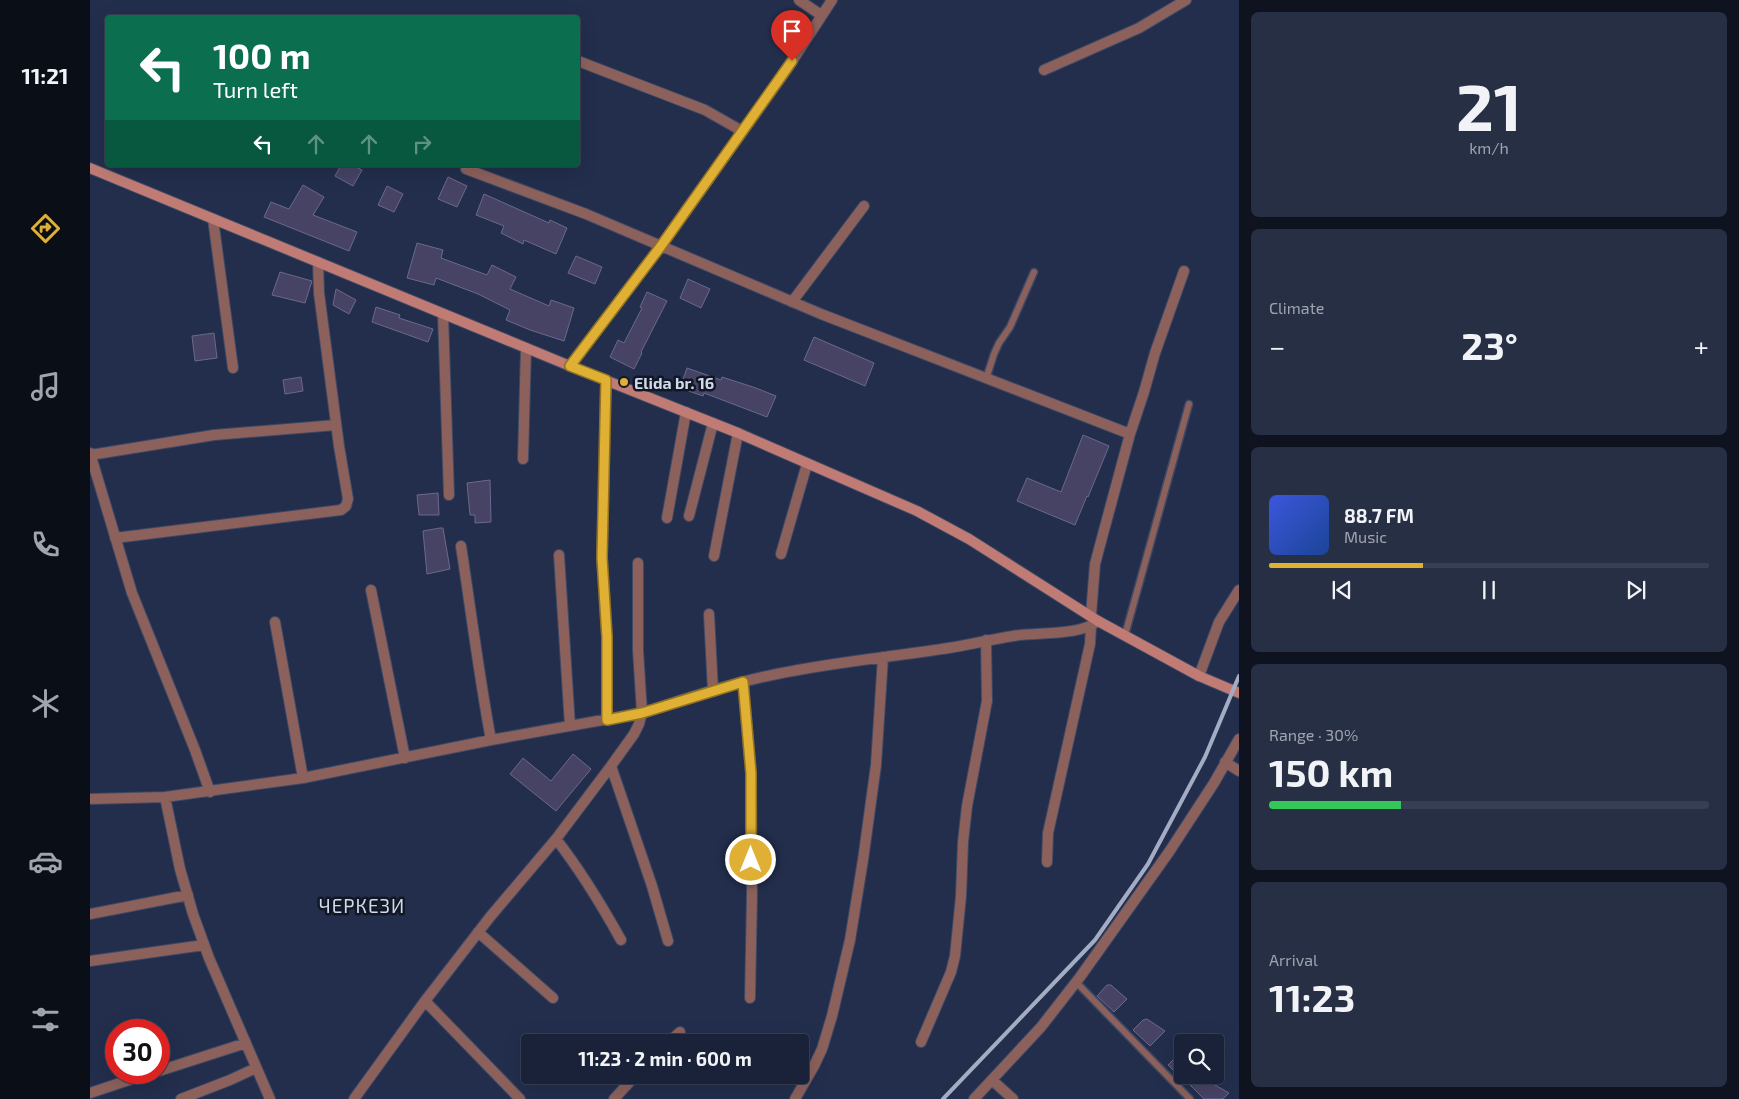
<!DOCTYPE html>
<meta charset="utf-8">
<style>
body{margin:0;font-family:"Exo 2",sans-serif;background:#272f44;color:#f1f3f6;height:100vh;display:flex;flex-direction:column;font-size:19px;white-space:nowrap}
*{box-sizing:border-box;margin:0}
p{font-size:16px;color:#9fa4ae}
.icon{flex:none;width:28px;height:28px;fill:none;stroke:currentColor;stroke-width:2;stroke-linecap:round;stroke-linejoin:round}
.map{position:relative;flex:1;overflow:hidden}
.sheet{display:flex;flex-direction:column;gap:12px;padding:12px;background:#0e131f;width:500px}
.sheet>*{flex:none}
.hud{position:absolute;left:15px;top:15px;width:475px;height:152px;border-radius:5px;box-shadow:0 5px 20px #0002,0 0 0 1px #383f53;background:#0b6e4f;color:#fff;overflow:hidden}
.buttons{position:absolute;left:1084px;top:1034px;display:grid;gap:10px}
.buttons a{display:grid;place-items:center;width:50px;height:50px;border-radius:5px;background:#1a2239;box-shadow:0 5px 20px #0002,0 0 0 1px #383f53;font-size:25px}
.speed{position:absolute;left:15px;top:1019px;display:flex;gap:10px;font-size:25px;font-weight:700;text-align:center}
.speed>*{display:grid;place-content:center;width:65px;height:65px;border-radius:50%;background:#1a2239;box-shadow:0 5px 20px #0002,0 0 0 1px #383f53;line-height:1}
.speed .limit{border:8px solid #d22;background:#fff;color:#111}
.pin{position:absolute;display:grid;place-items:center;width:42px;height:42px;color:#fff;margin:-51px -21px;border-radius:50% 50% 50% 0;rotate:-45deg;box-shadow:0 0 5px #0007}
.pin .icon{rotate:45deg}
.me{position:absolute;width:55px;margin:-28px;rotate:0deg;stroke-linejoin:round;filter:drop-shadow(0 0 4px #0008)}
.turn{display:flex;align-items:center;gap:18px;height:105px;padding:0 25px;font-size:22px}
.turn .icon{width:65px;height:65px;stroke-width:2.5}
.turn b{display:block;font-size:35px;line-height:42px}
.lanes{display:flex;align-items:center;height:48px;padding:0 25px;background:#0003;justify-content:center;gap:25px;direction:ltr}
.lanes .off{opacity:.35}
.big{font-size:38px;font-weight:700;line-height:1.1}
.sheet .widget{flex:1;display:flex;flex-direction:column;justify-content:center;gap:8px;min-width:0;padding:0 18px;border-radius:8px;background:#272f44}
.sheet .dial{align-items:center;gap:0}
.dial b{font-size:65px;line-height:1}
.song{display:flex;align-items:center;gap:15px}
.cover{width:60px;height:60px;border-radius:8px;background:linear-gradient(135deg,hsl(230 70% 55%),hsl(220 70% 35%))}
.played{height:5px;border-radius:2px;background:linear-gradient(90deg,#dfb034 35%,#383f53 35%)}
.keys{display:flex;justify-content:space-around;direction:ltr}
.heat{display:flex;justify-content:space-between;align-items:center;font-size:28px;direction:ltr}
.charge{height:8px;border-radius:4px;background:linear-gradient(90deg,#34c759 30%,#383f53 0)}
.trip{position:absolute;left:431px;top:1034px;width:288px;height:50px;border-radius:5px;background:#1a2239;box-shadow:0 5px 20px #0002,0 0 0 1px #383f53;font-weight:700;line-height:50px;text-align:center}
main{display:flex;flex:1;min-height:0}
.dock{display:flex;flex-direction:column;width:90px;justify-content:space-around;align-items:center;background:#0a0e17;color:#9fa4ae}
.dock .icon{width:35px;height:35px}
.dock .selected{color:#dfb034}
.dock b{font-size:22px;color:#f1f3f6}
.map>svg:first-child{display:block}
</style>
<main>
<nav class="dock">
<b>11:21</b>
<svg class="icon selected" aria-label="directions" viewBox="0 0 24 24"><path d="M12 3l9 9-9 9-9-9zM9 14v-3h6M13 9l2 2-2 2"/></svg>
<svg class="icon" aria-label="music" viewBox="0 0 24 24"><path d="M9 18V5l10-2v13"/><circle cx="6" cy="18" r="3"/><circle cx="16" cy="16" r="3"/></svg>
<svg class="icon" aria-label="phone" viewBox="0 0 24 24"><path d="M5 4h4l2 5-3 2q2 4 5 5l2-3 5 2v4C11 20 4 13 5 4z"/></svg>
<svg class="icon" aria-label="climate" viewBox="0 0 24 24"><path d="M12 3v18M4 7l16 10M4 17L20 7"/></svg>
<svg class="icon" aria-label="car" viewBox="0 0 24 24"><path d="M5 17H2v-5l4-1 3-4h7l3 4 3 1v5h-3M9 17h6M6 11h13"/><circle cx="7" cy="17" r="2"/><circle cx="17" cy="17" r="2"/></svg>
<svg class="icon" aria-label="filters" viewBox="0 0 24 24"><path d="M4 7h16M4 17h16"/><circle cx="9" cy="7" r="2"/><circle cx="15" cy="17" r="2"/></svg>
</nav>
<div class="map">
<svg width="1149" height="1099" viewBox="0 0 1149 1099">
<rect width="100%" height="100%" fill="#222e4c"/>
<!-- building -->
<path fill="#464365" stroke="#6b698d" d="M251,165H262L272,170L263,186L245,176Z
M358,177L377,186L367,207L348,199Z
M213,185L234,197L223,215L267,232L259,251L174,217L181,202L199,209Z
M297,186L313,194L304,212L288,205Z
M394,194L459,223L460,220L477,228L466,254L434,240L433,244L411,233L414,226L386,215Z
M327,243L353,250L351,258L397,275L402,265L426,277L420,289L459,306L461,300L484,308L474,341L440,330L416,320L420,310L388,294L346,278L344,285L317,278Z
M486,256L512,267L505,284L478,273Z
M190,272L222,281L215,303L182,295Z
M598,279L620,289L611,308L590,298Z
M246,289L266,300L259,314L243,305Z
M557,292L577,301L551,352L552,353L544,369L520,357L528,340L534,343L552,308L550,307Z
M286,307L310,315L309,318L343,329L338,342L282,322Z
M124,333L127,358L105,361L102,336Z
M724,337L784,363L775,386L714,360Z
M597,368L631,380L632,377L666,388L686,396L677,417L614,393L613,396L590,388Z
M211,377L213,391L195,394L193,380Z
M993,435L1019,446L998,497L997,496L985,525L927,501L937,478L971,492Z
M400,480L401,522L385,523V515H380L377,483Z
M348,493L349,515H329L327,495Z
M350,528H353L360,569L337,574L333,531Z
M483,754L501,769L466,811L420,774L433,758L461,781Z
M1017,985H1021L1037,999L1024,1012L1007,996Z
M1057,1019L1075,1031L1060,1046L1043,1030L1053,1020Z
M1092,1051V1079L1078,1065Z
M1120,1081L1125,1085L1139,1093L1133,1099H1114L1100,1085Z"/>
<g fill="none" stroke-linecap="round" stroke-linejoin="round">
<!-- lane casing -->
<g stroke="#3e4966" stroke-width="9">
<path id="lane" d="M896,379L904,354L909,343L920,327L944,272
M1035,635L1099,404
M986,982L1100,1099"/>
</g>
<!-- street casing -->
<g stroke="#3e4966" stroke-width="12">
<path id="street" d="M709,0L731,15
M488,61L615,110L652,131
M954,70L1049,28L1096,0
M376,169L496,214L731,314L1040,434
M123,219L143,368
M702,302L774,206
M353,314L359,495
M480,366L571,246L695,72L742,0
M516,380L512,558L517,637V720
M0,453L42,593L105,750L120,792
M0,455L124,435L246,425
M433,459L436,348
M599,516L623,423
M577,518L596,412
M25,538L251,510L256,506L258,499L249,446L229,293L228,262
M371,546C381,611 389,676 401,740
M691,554L717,464
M469,555L480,726
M624,556L648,433
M281,590L315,758
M619,614L623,691
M1001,615L1005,564L1013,534L1040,434L1054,392L1065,353L1094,271
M185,622L213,778
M1109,676L1129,622L1149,590
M653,682L661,773L662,895L660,998
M1135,762L1149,771
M521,766L562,886L578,941
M0,799L75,797
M466,839C491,871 511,904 531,940
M957,862L958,833L1000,644L1001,626
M0,914L98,895
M388,932L463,998
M0,961L114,945
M335,1001L430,1099
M579,1042L590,1032
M831,1042L861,972L865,956L871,896L873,842L877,806L897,701L896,640
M69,1071L156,1043
M902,1080L923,1099
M0,1093L63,1072
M91,1099L140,1080L166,1068
M180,1099L119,958L103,914L90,869L75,797L213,778L401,740L552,713L548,650V563
M264,1099L335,1001L400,917L466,839L521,766L544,734L549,724L552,713C596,699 641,683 687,674C739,663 792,658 845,650C871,647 897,640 923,636C948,632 990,636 1008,621
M524,1099L546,1075
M705,1099L724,1066L732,1049L742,1016L760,940L773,860L786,765L793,657
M884,1099L951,1027L990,977L1079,852L1124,783L1149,739"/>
</g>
<!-- secondary casing -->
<g stroke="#3e4966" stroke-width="12">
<path id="secondary" d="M0,168L480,366L648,433L827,511L879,539L1008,621L1109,676L1149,693"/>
</g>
<!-- lane -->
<use href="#lane" stroke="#8c615c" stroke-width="6"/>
<!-- street -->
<use href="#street" stroke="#8c615c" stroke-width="10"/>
<!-- secondary -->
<use href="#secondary" stroke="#c07c74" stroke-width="10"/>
<!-- rail -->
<path stroke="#a3acc3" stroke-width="4" d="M853,1099L1005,940L1058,864L1115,757L1149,676"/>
</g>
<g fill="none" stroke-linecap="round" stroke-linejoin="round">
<!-- route casing -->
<g stroke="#917222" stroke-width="12">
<path id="route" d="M661,860V773L653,682L552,713L517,720V637L512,558L516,380L480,366L571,246L702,61"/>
</g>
<!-- route -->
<use href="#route" stroke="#dfb034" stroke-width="9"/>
</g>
<!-- markers -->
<circle fill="#dfb034" stroke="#121724" stroke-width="2" cx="534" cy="382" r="5"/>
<g text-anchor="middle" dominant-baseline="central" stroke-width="5" stroke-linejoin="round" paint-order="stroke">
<!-- poi labels -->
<g font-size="16" font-weight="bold" fill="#d1d9ed" stroke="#121724" text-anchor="start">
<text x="544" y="382">Elida br. 16</text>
</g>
<!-- quarter labels -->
<g font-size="19" letter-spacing="1" fill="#d1d9ed" stroke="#121724">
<text x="272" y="905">ЧЕРКЕЗИ</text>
</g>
</g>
</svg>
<div class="buttons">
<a><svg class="icon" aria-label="search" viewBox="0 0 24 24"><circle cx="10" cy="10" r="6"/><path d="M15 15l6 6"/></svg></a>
</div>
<div class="speed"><div class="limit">30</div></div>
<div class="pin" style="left:702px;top:61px;background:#d93025"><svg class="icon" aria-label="arrive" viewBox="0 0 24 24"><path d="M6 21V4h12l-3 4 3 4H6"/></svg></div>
<svg class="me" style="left:661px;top:860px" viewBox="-20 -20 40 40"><circle r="17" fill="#dfb034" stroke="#fff" stroke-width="3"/><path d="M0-11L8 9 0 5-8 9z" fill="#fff"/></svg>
<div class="trip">11:23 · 2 min · 600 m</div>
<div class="hud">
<div class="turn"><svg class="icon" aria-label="left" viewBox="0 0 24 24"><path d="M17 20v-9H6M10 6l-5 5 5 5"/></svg><div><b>100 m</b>Turn left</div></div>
<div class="lanes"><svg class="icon" aria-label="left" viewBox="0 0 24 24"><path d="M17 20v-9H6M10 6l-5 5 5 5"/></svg><svg class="icon off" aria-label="ahead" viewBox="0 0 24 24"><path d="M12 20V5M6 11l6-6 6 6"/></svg><svg class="icon off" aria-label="ahead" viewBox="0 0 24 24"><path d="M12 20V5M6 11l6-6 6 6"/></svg><svg class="icon off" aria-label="right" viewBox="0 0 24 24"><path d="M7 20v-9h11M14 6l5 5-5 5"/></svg></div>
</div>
</div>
<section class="sheet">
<div class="widget dial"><b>21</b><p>km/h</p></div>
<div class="widget"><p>Climate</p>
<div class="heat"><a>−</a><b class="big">23°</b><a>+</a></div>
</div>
<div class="widget">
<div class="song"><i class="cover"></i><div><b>88.7 FM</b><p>Music</p></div></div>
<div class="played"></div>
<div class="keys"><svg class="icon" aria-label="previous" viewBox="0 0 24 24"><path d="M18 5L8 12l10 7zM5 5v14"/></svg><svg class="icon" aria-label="pause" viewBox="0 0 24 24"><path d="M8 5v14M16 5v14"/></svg><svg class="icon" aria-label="next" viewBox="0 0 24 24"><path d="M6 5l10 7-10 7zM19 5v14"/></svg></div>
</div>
<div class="widget"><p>Range · 30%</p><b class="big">150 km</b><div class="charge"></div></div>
<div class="widget"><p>Arrival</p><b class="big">11:23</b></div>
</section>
</main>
